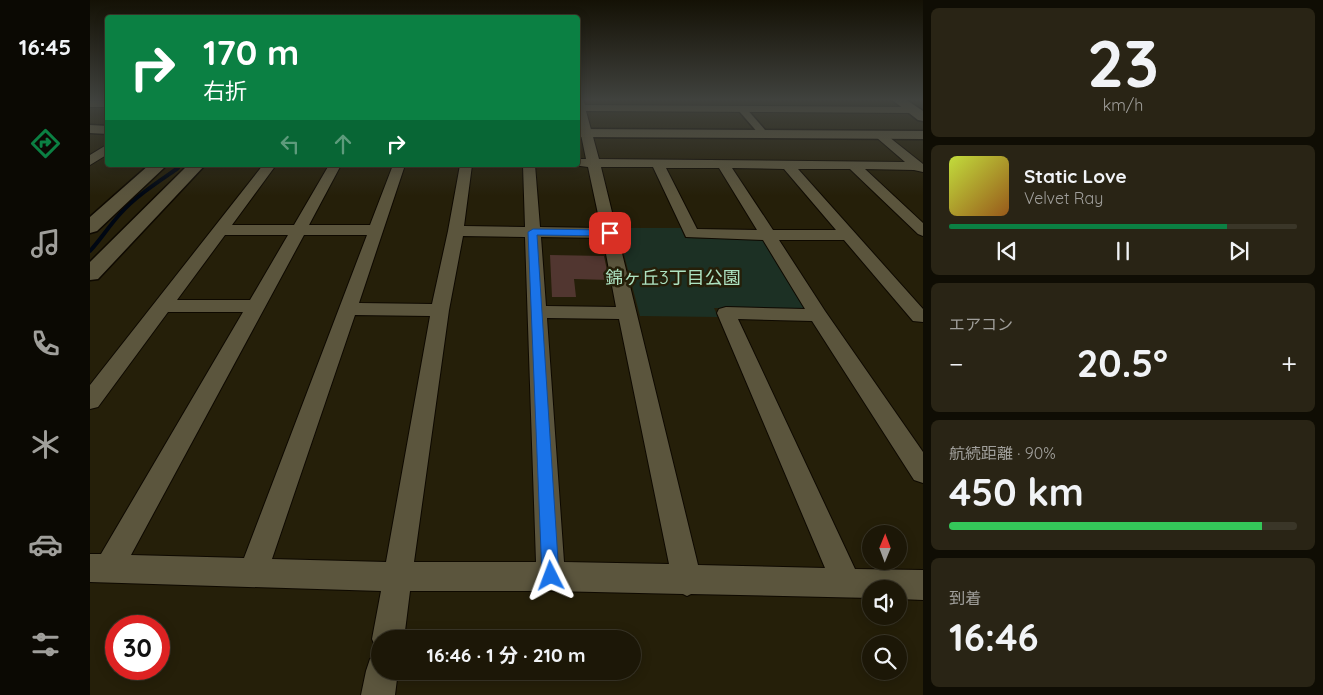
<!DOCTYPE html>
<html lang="ja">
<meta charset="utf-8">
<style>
body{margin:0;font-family:Quicksand,"Noto Sans JP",sans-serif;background:#292415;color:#f1f3f6;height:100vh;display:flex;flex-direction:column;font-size:19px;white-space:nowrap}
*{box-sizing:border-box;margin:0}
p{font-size:16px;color:#a09f9b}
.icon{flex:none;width:28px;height:28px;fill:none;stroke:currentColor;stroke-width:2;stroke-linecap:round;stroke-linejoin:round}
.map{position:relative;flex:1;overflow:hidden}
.details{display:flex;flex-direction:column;gap:8px;padding:8px;background:#0f0d04;width:400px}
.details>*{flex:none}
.hud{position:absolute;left:15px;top:15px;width:475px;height:152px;border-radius:5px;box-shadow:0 2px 12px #0003,0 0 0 1px #3a3628;background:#0b8043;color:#fff;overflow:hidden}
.needle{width:32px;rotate:1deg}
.fabs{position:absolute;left:772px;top:525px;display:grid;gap:10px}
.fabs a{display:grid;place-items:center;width:45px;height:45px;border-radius:50%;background:#1c1707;box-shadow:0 2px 12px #0003,0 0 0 1px #3a3628;font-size:25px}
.speed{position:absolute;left:15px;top:615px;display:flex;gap:10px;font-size:25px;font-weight:700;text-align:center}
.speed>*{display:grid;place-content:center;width:65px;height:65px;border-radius:50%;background:#1c1707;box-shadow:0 2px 12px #0003,0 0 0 1px #3a3628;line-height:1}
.speed .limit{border:8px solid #d22;background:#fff;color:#111}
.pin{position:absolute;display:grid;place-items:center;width:42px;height:42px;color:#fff;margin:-21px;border-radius:10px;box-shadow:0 2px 8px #0006}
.me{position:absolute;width:55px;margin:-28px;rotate:357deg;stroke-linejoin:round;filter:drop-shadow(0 0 4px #0008)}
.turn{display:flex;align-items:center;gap:18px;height:105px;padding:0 15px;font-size:22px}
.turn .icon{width:65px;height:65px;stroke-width:2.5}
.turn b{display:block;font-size:35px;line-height:42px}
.lanes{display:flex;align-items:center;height:48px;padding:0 15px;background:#0003;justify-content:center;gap:25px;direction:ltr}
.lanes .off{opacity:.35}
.big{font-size:38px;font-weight:700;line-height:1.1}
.details .card{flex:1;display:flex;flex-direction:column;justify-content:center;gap:8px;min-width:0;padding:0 18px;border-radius:8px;background:#292415}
.details .dial{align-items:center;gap:0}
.dial b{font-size:65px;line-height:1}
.song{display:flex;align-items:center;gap:15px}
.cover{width:60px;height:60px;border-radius:8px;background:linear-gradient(135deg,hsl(70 70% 55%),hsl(30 70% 35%))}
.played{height:5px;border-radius:2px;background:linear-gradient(90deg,#0b8043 80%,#3a3628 80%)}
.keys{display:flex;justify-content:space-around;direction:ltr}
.heat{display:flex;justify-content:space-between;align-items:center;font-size:28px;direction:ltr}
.charge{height:8px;border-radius:4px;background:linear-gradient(90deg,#34c759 90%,#3a3628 0)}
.trip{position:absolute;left:281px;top:630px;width:270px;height:50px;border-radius:25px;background:#1c1707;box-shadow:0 2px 12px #0003,0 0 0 1px #3a3628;font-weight:700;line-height:50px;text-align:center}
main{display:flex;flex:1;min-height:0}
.tab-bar{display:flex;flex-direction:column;width:90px;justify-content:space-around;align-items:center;background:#0b0903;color:#a09f9b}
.tab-bar .icon{width:35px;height:35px}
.tab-bar .current{color:#0b8043}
.tab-bar b{font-size:22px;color:#f1f3f6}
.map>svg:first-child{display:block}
</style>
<main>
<nav class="tab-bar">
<b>16:45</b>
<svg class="icon current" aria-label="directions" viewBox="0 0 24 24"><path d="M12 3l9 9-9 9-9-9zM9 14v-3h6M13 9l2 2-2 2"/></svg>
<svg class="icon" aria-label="music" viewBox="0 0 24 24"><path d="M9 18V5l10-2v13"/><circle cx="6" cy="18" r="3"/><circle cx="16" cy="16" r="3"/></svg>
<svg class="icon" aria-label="phone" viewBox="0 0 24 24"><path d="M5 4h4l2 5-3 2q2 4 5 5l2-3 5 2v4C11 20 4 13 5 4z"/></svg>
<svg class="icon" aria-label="climate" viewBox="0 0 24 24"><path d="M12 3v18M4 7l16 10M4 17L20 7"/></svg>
<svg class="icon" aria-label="car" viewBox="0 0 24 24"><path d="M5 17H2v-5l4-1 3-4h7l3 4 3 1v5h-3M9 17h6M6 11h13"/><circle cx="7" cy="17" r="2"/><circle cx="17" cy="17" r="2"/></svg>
<svg class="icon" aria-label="filters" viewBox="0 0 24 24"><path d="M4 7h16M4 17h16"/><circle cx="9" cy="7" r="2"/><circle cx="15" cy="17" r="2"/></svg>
</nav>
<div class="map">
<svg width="833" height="695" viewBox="0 0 833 695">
<rect width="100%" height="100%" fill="#251f09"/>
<!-- green -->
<path fill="#1c3024" d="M527,228H591L595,238L675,240L719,304L711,309L624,308L628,317L550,316Z"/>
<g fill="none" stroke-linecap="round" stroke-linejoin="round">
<!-- stream-far1 -->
<path stroke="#000713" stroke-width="3" d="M86,169L92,165"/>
<!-- stream -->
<path stroke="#000713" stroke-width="4" d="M0,251C11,239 19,226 30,214C46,196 68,182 88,168"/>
</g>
<!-- building -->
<path fill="#513630" d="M460,255L514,256L519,280L484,279L486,297H462Z"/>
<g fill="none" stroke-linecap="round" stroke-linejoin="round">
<!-- pedestrian casing -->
<g stroke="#0e0900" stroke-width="3">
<path id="pedestrian" d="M649,107H655L675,130V134H669L649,111Z"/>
</g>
<!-- minor casing -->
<g stroke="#0e0900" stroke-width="2">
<path id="minor" d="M488,99H493L495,105L824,107L829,110L824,113L496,111L509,159L815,162L786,137L784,135L786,133H794L833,164V172L824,170L775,169L833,223V236L828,234L760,169H708L833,309V322L823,321L754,240H689L735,311L833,452V483L824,480L722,321L648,319L765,569L833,570V600L809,599V589H781V598L601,594L597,596L593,594L461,591H320L314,639H290V651L287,650L282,639L291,591L0,582V554H11L153,312H78L8,407L0,409V385L173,165H186L142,225H204L239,165H251L219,225H280L303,165H315L269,303L342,304L358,231L370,165H382L374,226L435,227L433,165H445L450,227L511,228L498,167L483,165H488V159H496L488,120ZM511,167H563L596,237L673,240L715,309L636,307L629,309L627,313L735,568L608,565ZM576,168H629L667,230L607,229ZM642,168L694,169L746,230H683ZM135,235H198L160,300H87ZM214,235H277L154,558L41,555ZM373,236L435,237L446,562H324L359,310ZM451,237L513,238L526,307L456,306ZM265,315L340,316L296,562L182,559ZM457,318L529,319L579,564L474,562Z
M0,101H18V107H0Z
M18,144V154L0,165V155Z
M290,655V671H308L305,695H271L276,671L280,659Z"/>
</g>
<!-- tertiary casing -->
<g stroke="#0e0900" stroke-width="3">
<path id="tertiary" d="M801,99H815L833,111V121L828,120Z
M0,125L18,126V134L0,133Z
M488,129L833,131V139L488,137Z
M59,165H77L7,231L0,233V217Z
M98,165H115L8,279L0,280V262Z"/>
</g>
<!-- pedestrian -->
<use href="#pedestrian" fill="#5b553d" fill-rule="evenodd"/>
<!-- minor -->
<use href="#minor" fill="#5b553d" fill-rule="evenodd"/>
<!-- tertiary -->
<use href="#tertiary" fill="#5b553d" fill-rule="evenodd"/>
</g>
<!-- sky -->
<linearGradient id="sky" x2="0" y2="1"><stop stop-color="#141105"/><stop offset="0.51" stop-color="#40423e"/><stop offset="1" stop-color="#40423e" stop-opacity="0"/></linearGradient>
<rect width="833" height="196" fill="url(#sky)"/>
<!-- route -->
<path fill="#1a73e8" stroke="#114b97" d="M443,229L520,230L525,233L520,236L447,235L469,576L466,582L461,585L455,582L452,576L438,232Z"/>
<g text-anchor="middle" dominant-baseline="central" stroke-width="5" stroke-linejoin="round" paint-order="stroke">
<!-- park labels -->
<g font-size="18" fill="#aee3c2" stroke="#251f09">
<text x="583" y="277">錦ヶ丘3丁目公園</text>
</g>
</g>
</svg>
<div class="fabs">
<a><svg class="needle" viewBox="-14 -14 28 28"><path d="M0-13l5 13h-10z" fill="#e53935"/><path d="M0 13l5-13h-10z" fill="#a09f9b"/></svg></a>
<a><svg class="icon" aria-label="sound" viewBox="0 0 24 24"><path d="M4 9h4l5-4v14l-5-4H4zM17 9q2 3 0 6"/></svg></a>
<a><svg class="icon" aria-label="search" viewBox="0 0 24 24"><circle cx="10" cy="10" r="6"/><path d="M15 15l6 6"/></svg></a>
</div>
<div class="speed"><div class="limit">30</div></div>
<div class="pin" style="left:520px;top:233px;background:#d93025"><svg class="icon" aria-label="arrive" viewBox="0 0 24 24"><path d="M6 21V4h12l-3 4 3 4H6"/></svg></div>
<svg class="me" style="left:461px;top:576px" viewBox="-20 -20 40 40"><path d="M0-17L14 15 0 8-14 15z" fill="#1a73e8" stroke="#fff" stroke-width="4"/></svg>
<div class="trip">16:46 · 1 分 · 210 m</div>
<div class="hud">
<div class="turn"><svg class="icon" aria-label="right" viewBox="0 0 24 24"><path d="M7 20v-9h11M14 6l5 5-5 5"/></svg><div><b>170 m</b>右折</div></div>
<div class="lanes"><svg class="icon off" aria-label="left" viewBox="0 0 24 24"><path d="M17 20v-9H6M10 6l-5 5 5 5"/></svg><svg class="icon off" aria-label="ahead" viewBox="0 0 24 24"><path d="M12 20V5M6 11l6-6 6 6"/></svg><svg class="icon" aria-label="right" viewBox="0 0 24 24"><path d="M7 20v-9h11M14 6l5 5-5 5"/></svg></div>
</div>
</div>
<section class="details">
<div class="card dial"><b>23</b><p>km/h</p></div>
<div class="card">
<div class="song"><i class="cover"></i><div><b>Static Love</b><p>Velvet Ray</p></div></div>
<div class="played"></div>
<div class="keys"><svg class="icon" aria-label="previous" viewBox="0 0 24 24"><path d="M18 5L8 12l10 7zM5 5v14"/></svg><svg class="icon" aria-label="pause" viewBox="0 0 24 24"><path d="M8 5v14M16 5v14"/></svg><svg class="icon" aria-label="next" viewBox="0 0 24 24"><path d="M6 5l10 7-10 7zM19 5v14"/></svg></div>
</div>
<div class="card"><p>エアコン</p>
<div class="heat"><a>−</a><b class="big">20.5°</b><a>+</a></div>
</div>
<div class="card"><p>航続距離 · 90%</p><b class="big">450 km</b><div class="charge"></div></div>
<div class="card"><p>到着</p><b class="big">16:46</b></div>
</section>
</main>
